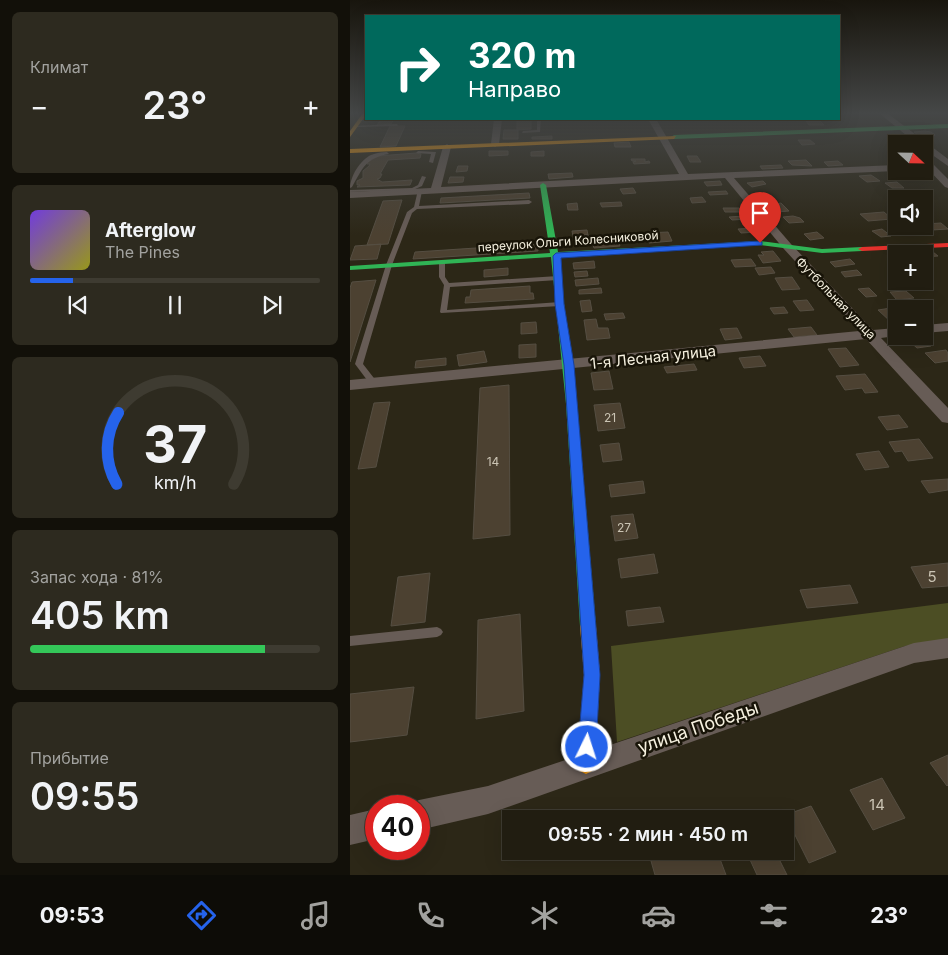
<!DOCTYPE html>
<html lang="ru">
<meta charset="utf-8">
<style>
body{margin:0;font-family:Inter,sans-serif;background:#2d2a1f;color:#f1f3f6;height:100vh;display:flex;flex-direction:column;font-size:19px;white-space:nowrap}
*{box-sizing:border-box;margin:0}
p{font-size:16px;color:#a2a29f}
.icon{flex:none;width:28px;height:28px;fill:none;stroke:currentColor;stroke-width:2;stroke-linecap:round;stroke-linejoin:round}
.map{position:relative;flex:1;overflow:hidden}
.details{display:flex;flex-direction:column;gap:12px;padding:12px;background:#121009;width:350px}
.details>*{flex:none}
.banner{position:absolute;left:15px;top:15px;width:475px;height:105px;border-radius:0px;box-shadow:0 5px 20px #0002,0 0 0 1px #3e3b31;background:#00695c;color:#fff;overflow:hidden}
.needle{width:32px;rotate:112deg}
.buttons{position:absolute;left:538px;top:135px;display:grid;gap:10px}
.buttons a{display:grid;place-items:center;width:45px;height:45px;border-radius:0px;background:#211d11;box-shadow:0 5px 20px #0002,0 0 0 1px #3e3b31;font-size:25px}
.speed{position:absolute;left:15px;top:795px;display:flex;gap:10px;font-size:25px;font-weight:700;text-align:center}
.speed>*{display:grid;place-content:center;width:65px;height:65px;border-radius:50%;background:#211d11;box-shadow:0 5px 20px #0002,0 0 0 1px #3e3b31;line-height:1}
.speed .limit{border:8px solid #d22;background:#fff;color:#111}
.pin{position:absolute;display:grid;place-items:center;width:42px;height:42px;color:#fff;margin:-51px -21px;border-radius:50% 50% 50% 0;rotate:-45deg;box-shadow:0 0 5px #0007}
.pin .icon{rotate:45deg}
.me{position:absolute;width:55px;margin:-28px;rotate:4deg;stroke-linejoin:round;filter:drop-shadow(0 0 4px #0008)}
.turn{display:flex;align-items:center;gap:18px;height:105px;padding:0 20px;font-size:22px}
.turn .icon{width:65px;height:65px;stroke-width:2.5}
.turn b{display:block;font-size:35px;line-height:42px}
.big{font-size:38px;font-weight:600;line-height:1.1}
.details .tile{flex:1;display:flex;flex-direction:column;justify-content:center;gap:8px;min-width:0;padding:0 18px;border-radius:8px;background:#2d2a1f}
.details .dial{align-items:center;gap:0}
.dial svg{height:130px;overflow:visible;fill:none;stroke:#3e3b31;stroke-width:7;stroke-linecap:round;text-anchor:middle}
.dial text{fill:#f1f3f6;stroke:none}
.song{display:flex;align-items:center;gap:15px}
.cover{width:60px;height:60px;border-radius:8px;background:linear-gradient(135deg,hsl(260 70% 55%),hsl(60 70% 35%))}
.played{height:5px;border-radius:2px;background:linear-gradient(90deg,#2563eb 15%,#3e3b31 15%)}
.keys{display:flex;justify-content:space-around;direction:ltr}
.heat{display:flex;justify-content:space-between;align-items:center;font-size:28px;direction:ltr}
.charge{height:8px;border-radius:4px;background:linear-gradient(90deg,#34c759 81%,#3e3b31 0)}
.trip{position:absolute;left:152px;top:810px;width:292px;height:50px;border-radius:0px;background:#211d11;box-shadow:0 5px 20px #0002,0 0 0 1px #3e3b31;font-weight:600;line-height:50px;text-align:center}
.dock{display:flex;height:80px;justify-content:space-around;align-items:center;background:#0d0c07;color:#a2a29f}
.dock .icon{width:35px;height:35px}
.dock .current{color:#2563eb}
.dock b{font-size:22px;color:#f1f3f6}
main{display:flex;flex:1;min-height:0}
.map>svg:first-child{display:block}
</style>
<main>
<section class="details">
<div class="tile"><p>Климат</p>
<div class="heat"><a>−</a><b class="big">23°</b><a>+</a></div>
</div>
<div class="tile">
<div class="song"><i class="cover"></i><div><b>Afterglow</b><p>The Pines</p></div></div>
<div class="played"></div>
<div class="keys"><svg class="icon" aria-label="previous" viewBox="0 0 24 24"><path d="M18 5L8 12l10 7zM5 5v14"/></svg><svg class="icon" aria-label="pause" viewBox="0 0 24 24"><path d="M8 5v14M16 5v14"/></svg><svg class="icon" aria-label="next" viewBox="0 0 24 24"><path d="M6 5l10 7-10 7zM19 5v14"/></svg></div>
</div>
<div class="tile dial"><svg viewBox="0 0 100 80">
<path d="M14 69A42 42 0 1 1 86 69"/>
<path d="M14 69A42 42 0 0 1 15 25" stroke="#2563eb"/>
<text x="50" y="56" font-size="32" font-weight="700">37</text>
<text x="50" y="72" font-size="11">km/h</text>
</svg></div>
<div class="tile"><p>Запас хода · 81%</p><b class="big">405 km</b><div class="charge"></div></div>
<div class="tile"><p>Прибытие</p><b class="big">09:55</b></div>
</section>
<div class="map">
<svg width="598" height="875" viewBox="0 0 598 875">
<rect width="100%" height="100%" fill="#2c2717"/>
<!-- green -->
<path fill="#4c4e24" d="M598,603V641L555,646L267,742L261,646Z"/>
<!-- building -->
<path fill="#4c4131" stroke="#554e42" d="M31,119H44L41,124L27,125Z
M167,119H181V129L167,130Z
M456,121H470L474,125H459Z
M40,126H55L46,146L30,147Z
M154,130H168V139H153Z
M575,131L581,132L585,135L569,136L564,132Z
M202,136V139H182V137Z
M448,140H460L465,144L452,145Z
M279,142L281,147H265L264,143Z
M139,151H158V155L139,156Z
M194,151V156H181V152Z
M66,153L71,154L70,158L38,160L30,174H32L30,178L27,179L32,182L62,180L60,185L7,187L10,185H7V181L13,178V171L19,166L20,164H17L18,162L28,156Z
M337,156H347L351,162H340Z
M281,159H295V162L299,161L300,163L284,164L283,162L286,161H282Z
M456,160L462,166L442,165L438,161Z
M488,161L493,165L478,166L474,162Z
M431,165L433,168L412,169L410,166Z
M108,166H118L117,171L106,172Z
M564,172L568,175L551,177L546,173Z
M222,173L223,177L199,179L198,174Z
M521,175L530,181L517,182L509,176Z
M100,177H114L113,182L98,183Z
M370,181L372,185L357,186L354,182Z
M413,181L416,184L402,187L397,183Z
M547,182L554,188H542L535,183Z
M283,188L286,193L273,194L270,189Z
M376,191L378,194L360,195L358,192Z
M179,193L180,198L90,203L91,198Z
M352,197L356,202L342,203L340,198Z
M52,200L38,244L17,245L33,201Z
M271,202L272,206L252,207L250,203Z
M227,203L228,210H218L217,204Z
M431,203L439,211L427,212L419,205Z
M373,208H389L392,212H375Z
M534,212L542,219L518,221L510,214Z
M395,216L398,219L382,220L379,217Z
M443,216L450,218L454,222L439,223L433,217Z
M591,223L598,229L582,230L575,224Z
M405,228L408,232L391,233L388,229Z
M532,229L541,236L531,237L522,231Z
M237,230L238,235L223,236L222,231Z
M318,232L322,241L299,243L296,233Z
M467,232L474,238L460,240L454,234Z
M238,235L239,240L224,241L223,236Z
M268,240L270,246L244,248L242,242Z
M31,244L27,259L0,260L5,246Z
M187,244L188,251L63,259L65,252Z
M423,251L431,261L413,263L408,255H414L411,252Z
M583,252L588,256L574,257V254L562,253Z
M401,259L406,266L385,267L381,260Z
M500,259L505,264L485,267L480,262Z
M244,261L245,268L224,269L223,263Z
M421,267L425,273L409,275L405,268Z
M158,268V275L134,277V270Z
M507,270L512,275L495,277L491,272Z
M237,271L238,276L225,277L224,272Z
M442,277L450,289L432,290L425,278Z
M248,278L249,284L226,286L225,280Z
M26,280L0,362V288L2,282Z
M180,286V293H183L184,299L115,303L116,297H120L121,290Z
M251,288L252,293L229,294V290Z
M519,288L527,296L516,297L508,289Z
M556,291L564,298L547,300L540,292Z
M240,300L242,311L232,312L230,301Z
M457,300L464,310L450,311L443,301Z
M434,307L438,313L424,314L420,308Z
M541,308L546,314V321L541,322L528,310Z
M273,313L275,318L256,320L254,314Z
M246,319L248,328H258L260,338L237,340L234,320Z
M186,322L187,333L171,334V323Z
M461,327L467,335L444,337L438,329Z
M387,328L392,338L375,340L370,329Z
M571,337L581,346L567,348L557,339Z
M186,344V357L169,358V345Z
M496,348L509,365L490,367L478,349Z
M596,350L598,353V361L585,363L575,353Z
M134,351L137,362L109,366L107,355Z
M410,356L416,366L394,368L389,358Z
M96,358V365L65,368L66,361Z
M344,364L347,370L317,373L314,367Z
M259,371L263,389L244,390L241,373Z
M515,374L528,392L515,393L512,388L495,390L486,376Z
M159,385L160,535L123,539L130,388Z
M40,402L26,467L8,469L24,403Z
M270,403L275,428L248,431L244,405Z
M549,415L558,427L537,430L528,417Z
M569,439L583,458L558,461L552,451L545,452L539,442Z
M269,443L272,460L253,462L250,445Z
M529,451L539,467L515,470L506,454Z
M598,479V490L579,493L571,481Z
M293,481L295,493L261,497L259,485Z
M283,514L288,538L265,541L261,516Z
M304,554L308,573L271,578L268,559Z
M598,563V586L572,588L561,567Z
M80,573L75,622L41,626L48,577Z
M500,585L508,603L457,608L450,590Z
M310,607L314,622L278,626L276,611Z
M170,614L174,711L126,719L128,620Z
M64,687L57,735L0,742V694Z
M598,755V785L597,786L580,763Z
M532,778L555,818L523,830L500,790Z
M461,806L486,852L459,863L435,815Z
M329,851H367L376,875H305L301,861Z
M396,851H425L437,875H407Z"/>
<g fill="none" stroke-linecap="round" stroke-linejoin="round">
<!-- lane -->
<path fill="#675c56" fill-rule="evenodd" d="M187,119H191L190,132L172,133L173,131L187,130Z
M47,124L48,126L6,127L4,126Z
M68,151L86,152L83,163L79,162L81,154L66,153Z
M37,152L39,154C15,158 13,168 2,187L0,188C0,177 10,160 21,155C26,153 32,152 37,152Z
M72,176L76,177L72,186L63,190L0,192V190L62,188L68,185Z
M68,190L72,191L69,206L179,200L182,202L179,204L67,209L62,213L42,265L13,364L27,382L23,384H20L5,364L36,265L57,212L64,207Z
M92,260L95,262V277L99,283L208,276L211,278L208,280L100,287L97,310L210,302L213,304L210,306L91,313L90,312L94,285L89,277V262Z
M87,627L91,629L93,632L91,635L87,637L0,646V636Z"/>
<!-- street -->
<path fill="#675c56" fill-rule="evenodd" d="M529,113H537L598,159V166L574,149V144H567Z
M144,119H152L149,144L145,147L141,144Z
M298,119H306L338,174L546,165V171L384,178L441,244L523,330L546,328V336L531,338L598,408V423L592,422L516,339L0,390V380L509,331L433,248L375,178L0,198V192L81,188L93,147L97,144L101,147L91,187L329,174Z
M581,164L584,165L598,179V188L595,187L578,169V165Z
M598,323V331L574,333V325Z
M598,638V658L564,663L138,814L69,830V806H58L69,800L138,786L564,643Z
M26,809V839L0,845V815Z"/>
<!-- fast -->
<path fill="#30b455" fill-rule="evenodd" d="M598,124V128L324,139L321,137L324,135Z
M193,183L196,185L208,252L410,241L472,249L512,247L516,249L512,251L472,253L410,245L208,257L227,404L246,626L243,630L238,632L233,630L230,626L216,404L201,257L0,270V266L200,253L190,185Z"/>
<!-- slow -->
<path fill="#ff9f0a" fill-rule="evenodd" d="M13,113H16V115L0,137V131Z
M326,136L324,139L0,153V149Z
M238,620L243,622L246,626L250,675L245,765L242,771L236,774L230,771L227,765L234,675L230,626L233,622Z"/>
<!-- jam -->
<path fill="#e5322d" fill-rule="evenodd" d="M598,243V247L512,251L508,249L512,247Z"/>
</g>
<!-- sky -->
<linearGradient id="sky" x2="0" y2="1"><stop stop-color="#18150d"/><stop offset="0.48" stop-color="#454747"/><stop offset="1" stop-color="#454747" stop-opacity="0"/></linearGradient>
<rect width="598" height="235" fill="url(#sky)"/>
<!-- route -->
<path fill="#2563eb" stroke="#184099" d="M410,241L412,242V245L211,258L214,304L224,365L250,675L246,747L243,753L237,755L231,753L228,747L234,675L214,365L205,304L203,256L206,253Z"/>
<g text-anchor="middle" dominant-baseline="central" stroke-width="5" stroke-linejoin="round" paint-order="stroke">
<!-- far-street labels -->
<g font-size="12" fill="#f5f0df" stroke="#181408">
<text transform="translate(218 241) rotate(-4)">переулок Ольги Колесниковой</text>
<text transform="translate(486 298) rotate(46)">Футбольная улица</text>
</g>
<!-- number labels -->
<g font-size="12" fill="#cbc4b4">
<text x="260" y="417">21</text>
<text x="143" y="461">14</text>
<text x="274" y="527">27</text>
</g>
<!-- street labels -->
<g font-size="15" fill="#f5f0df" stroke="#181408">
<text transform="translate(303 357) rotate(-6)">1-я Лесная улица</text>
</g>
<!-- near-number labels -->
<g font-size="15" fill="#cbc4b4">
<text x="582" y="576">5</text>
<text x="527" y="804">14</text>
</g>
<!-- near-street labels -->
<g font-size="18" fill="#f5f0df" stroke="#181408">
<text transform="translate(348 727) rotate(-19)">улица Победы</text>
</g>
</g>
</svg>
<div class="buttons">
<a><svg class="needle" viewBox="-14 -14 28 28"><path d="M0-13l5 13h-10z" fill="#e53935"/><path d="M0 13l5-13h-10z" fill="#a2a29f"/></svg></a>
<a><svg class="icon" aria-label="sound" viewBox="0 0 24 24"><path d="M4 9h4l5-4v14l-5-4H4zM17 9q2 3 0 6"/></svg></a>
<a>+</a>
<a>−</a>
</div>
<div class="speed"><div class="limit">40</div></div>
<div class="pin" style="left:410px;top:243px;background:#d93025"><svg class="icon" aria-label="arrive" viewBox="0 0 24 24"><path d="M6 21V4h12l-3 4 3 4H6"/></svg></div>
<svg class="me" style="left:237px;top:747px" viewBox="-20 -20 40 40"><circle r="17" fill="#2563eb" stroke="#fff" stroke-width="3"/><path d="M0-11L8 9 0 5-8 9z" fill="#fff"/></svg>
<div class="trip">09:55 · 2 мин · 450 m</div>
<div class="banner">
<div class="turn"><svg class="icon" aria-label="right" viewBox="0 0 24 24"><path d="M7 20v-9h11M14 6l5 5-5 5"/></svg><div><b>320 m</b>Направо</div></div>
</div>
</div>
</main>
<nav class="dock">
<b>09:53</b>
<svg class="icon current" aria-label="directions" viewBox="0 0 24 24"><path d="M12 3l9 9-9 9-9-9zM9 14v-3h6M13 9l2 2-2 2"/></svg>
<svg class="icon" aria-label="music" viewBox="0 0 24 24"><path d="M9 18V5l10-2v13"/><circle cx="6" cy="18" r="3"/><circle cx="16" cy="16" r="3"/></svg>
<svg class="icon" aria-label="phone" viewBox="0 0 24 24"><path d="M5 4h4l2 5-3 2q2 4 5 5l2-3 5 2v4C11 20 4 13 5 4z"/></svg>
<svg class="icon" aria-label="climate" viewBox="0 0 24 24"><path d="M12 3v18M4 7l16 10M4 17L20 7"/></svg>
<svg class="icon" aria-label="car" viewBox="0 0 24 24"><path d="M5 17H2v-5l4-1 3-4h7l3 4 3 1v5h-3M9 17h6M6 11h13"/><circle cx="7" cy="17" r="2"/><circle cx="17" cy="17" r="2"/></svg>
<svg class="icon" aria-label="filters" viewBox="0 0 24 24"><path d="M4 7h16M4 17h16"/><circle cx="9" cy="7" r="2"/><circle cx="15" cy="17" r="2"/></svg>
<b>23°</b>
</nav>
